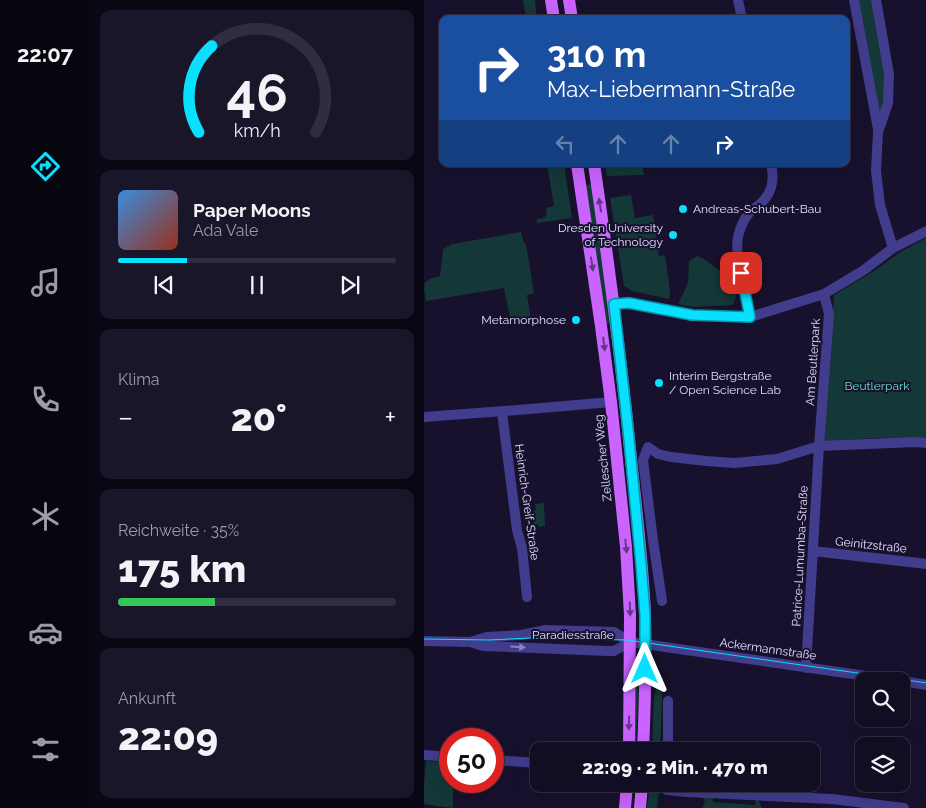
<!DOCTYPE html>
<html lang="de">
<meta charset="utf-8">
<style>
body{margin:0;font-family:Raleway,sans-serif;background:#1a162a;color:#f1f3f6;height:100vh;display:flex;flex-direction:column;font-size:19px;white-space:nowrap}
*{box-sizing:border-box;margin:0}
p{font-size:16px;color:#9c9ca5}
.icon{flex:none;width:28px;height:28px;fill:none;stroke:currentColor;stroke-width:2;stroke-linecap:round;stroke-linejoin:round}
.map{position:relative;flex:1;overflow:hidden}
.sheet{display:flex;flex-direction:column;gap:10px;padding:10px;background:#090713;width:334px}
.sheet>*{flex:none}
.guide{position:absolute;left:15px;top:15px;width:411px;height:152px;border-radius:10px;box-shadow:0 5px 20px #0002,0 0 0 1px #302d40;background:#1a4fa0;color:#fff;overflow:hidden}
.controls{position:absolute;left:431px;top:672px;display:grid;gap:10px}
.controls a{display:grid;place-items:center;width:55px;height:55px;border-radius:10px;background:#110d22;box-shadow:0 5px 20px #0002,0 0 0 1px #302d40;font-size:25px}
.speed{position:absolute;left:15px;top:728px;display:flex;gap:10px;font-size:25px;font-weight:700;text-align:center}
.speed>*{display:grid;place-content:center;width:65px;height:65px;border-radius:50%;background:#110d22;box-shadow:0 5px 20px #0002,0 0 0 1px #302d40;line-height:1}
.speed .limit{border:8px solid #d22;background:#fff;color:#111}
.pin{position:absolute;display:grid;place-items:center;width:42px;height:42px;color:#fff;margin:-21px;border-radius:10px;box-shadow:0 2px 8px #0006}
.me{position:absolute;width:55px;margin:-28px;rotate:0deg;stroke-linejoin:round;filter:drop-shadow(0 0 4px #0008)}
.turn{display:flex;align-items:center;gap:18px;height:105px;padding:0 25px;font-size:22px}
.turn .icon{width:65px;height:65px;stroke-width:2.5}
.turn b{display:block;font-size:35px;line-height:42px}
.lanes{display:flex;align-items:center;height:48px;padding:0 25px;background:#0003;justify-content:center;gap:25px;direction:ltr}
.lanes .off{opacity:.35}
.big{font-size:38px;font-weight:800;line-height:1.1}
.sheet .tile{flex:1;display:flex;flex-direction:column;justify-content:center;gap:8px;min-width:0;padding:0 18px;border-radius:10px;background:#1a162a}
.sheet .dial{align-items:center;gap:0}
.dial svg{height:130px;overflow:visible;fill:none;stroke:#302d40;stroke-width:7;stroke-linecap:round;text-anchor:middle}
.dial text{fill:#f1f3f6;stroke:none}
.song{display:flex;align-items:center;gap:15px}
.cover{width:60px;height:60px;border-radius:8px;background:linear-gradient(135deg,hsl(210 70% 55%),hsl(10 70% 35%))}
.played{height:5px;border-radius:2px;background:linear-gradient(90deg,#09e0ff 25%,#302d40 25%)}
.keys{display:flex;justify-content:space-around;direction:ltr}
.heat{display:flex;justify-content:space-between;align-items:center;font-size:28px;direction:ltr}
.charge{height:8px;border-radius:4px;background:linear-gradient(90deg,#34c759 35%,#302d40 0)}
.trip{position:absolute;left:106px;top:742px;width:290px;height:50px;border-radius:10px;background:#110d22;box-shadow:0 5px 20px #0002,0 0 0 1px #302d40;font-weight:800;line-height:50px;text-align:center}
main{display:flex;flex:1;min-height:0}
.tabs{display:flex;flex-direction:column;width:90px;justify-content:space-around;align-items:center;background:#07050e;color:#9c9ca5}
.tabs .icon{width:35px;height:35px}
.tabs .active{color:#09e0ff}
.tabs b{font-size:22px;color:#f1f3f6}
.map>svg:first-child{display:block}
</style>
<main>
<nav class="tabs">
<b>22:07</b>
<svg class="icon active" aria-label="directions" viewBox="0 0 24 24"><path d="M12 3l9 9-9 9-9-9zM9 14v-3h6M13 9l2 2-2 2"/></svg>
<svg class="icon" aria-label="music" viewBox="0 0 24 24"><path d="M9 18V5l10-2v13"/><circle cx="6" cy="18" r="3"/><circle cx="16" cy="16" r="3"/></svg>
<svg class="icon" aria-label="phone" viewBox="0 0 24 24"><path d="M5 4h4l2 5-3 2q2 4 5 5l2-3 5 2v4C11 20 4 13 5 4z"/></svg>
<svg class="icon" aria-label="climate" viewBox="0 0 24 24"><path d="M12 3v18M4 7l16 10M4 17L20 7"/></svg>
<svg class="icon" aria-label="car" viewBox="0 0 24 24"><path d="M5 17H2v-5l4-1 3-4h7l3 4 3 1v5h-3M9 17h6M6 11h13"/><circle cx="7" cy="17" r="2"/><circle cx="17" cy="17" r="2"/></svg>
<svg class="icon" aria-label="filters" viewBox="0 0 24 24"><path d="M4 7h16M4 17h16"/><circle cx="9" cy="7" r="2"/><circle cx="15" cy="17" r="2"/></svg>
</nav>
<section class="sheet">
<div class="tile dial"><svg viewBox="0 0 100 80">
<path d="M14 69A42 42 0 1 1 86 69"/>
<path d="M14 69A42 42 0 0 1 22 16" stroke="#09e0ff"/>
<text x="50" y="56" font-size="32" font-weight="700">46</text>
<text x="50" y="72" font-size="11">km/h</text>
</svg></div>
<div class="tile">
<div class="song"><i class="cover"></i><div><b>Paper Moons</b><p>Ada Vale</p></div></div>
<div class="played"></div>
<div class="keys"><svg class="icon" aria-label="previous" viewBox="0 0 24 24"><path d="M18 5L8 12l10 7zM5 5v14"/></svg><svg class="icon" aria-label="pause" viewBox="0 0 24 24"><path d="M8 5v14M16 5v14"/></svg><svg class="icon" aria-label="next" viewBox="0 0 24 24"><path d="M6 5l10 7-10 7zM19 5v14"/></svg></div>
</div>
<div class="tile"><p>Klima</p>
<div class="heat"><a>−</a><b class="big">20°</b><a>+</a></div>
</div>
<div class="tile"><p>Reichweite · 35%</p><b class="big">175 km</b><div class="charge"></div></div>
<div class="tile"><p>Ankunft</p><b class="big">22:09</b></div>
</section>
<div class="map">
<svg width="503" height="808" viewBox="0 0 503 808">
<rect width="100%" height="100%" fill="#17112d"/>
<!-- green -->
<path fill="#143737" d="M99,0H111L113,19H102Z
M435,0H448L463,87L456,115Z
M123,164H140L148,218L113,223V219L120,218L123,214L122,208L130,206Z
M181,164H218L220,175L183,176Z
M168,184L187,323L182,324L160,185Z
M207,195L211,218L229,215L235,256L241,255L246,291L245,299L208,291L200,286L186,198Z
M97,232L100,243L102,244L110,293L103,295L107,318L87,322L80,288L2,301L0,289L1,282L8,278L16,276L19,249L28,244Z
M502,238V438H450L400,442L410,295L450,271L478,251Z
M273,256C284,260 288,266 297,271C301,273 306,273 309,276C317,282 313,295 310,303L307,305L268,307L254,304L264,283L265,262L268,259Z
M120,503L121,526L114,527V524H110L109,511L112,510L111,504Z
M211,673H215L212,751H210Z
M235,677H239L236,751H228L230,697Z
M2,761L26,763V781H29V808L0,804V785Z
M226,784L236,785L233,808H223Z
M277,796H289V802L331,805L332,799H334L338,808H278L281,802L279,798H277Z"/>
<g fill="none" stroke-linecap="round" stroke-linejoin="round">
<!-- minor -->
<path stroke="#413c8c" stroke-width="10" d="M314,0L318,19
M430,0L454,129
M452,0L465,74L464,103L454,132L452,171L456,205L469,248
M400,294L405,314L395,446L492,442L503,443
M190,305L205,303L268,315L326,317L400,294L440,270L469,248L503,231
M326,317C322,295 310,258 314,237C316,228 320,219 325,213C330,208 336,205 340,200C349,190 350,176 347,164
M78,412L93,530L98,548L103,597
M0,417L94,410L187,402
M389,551L503,564
M238,601L229,540L219,460L224,447L234,454L247,457L282,461L310,463L353,459L395,446L382,668
M0,641L46,642L59,646L184,651H190L206,642
M46,642L63,637L97,635L122,630L190,632L206,642L477,681
M478,681L503,685
M244,751V701
M0,755L26,757
M69,760L115,763
M243,784V790L263,792L408,799L480,808"/>
<!-- major -->
<path stroke="#c964ff" stroke-width="12" d="M127,0L130,19
M145,0L148,19
M153,164L177,326L187,402L202,547L206,615L205,751
M170,164C185,265 198,366 208,468C213,517 219,566 221,615C222,660 221,706 219,751
M201,808L203,784
M216,808L218,784"/>
<!-- tram -->
<path stroke="#09e0ff" stroke-width="1" d="M0,639L65,640L106,638L203,640L503,683"/>
</g>
<!-- one-way arrows -->
<defs><path id="oneway-solid" d="M-6-.8H1V-3.2L6.5 0L1 3.2V.8H-6Z" transform="scale(1.25)"/></defs>
<g fill="#67368c">
<use href="#oneway-solid" transform="translate(176 205) rotate(-99)"/>
<use href="#oneway-solid" transform="translate(168 264) rotate(81)"/>
<use href="#oneway-solid" transform="translate(180 344) rotate(83)"/>
<use href="#oneway-solid" transform="translate(202 546) rotate(84)"/>
<use href="#oneway-solid" transform="translate(206 609) rotate(88)"/>
<use href="#oneway-solid" transform="translate(205 723) rotate(91)"/>
</g>
<use fill="#8984c0" href="#oneway-solid" transform="translate(94 647) rotate(3)"/>
<g fill="none" stroke-linecap="round" stroke-linejoin="round">
<!-- route casing -->
<g stroke="#0692a6" stroke-width="12">
<path id="route" d="M221,669V615L217,564L204,429L190,304L205,303L268,315L326,317L317,273"/>
</g>
<!-- route -->
<use href="#route" stroke="#09e0ff" stroke-width="9"/>
</g>
<!-- markers -->
<g fill="#09e0ff" stroke="#17112d" stroke-width="2">
<circle cx="259" cy="209" r="5"/>
<circle cx="249" cy="235" r="5"/>
<circle cx="152" cy="320" r="5"/>
<circle cx="235" cy="383" r="5"/>
</g>
<g text-anchor="middle" dominant-baseline="central" stroke-width="4" stroke-linejoin="round" paint-order="stroke">
<!-- poi labels -->
<g font-size="12" fill="#e2ddff" stroke="#17112d" text-anchor="start">
<text x="269" y="209">Andreas-Schubert-Bau</text>
<text x="239" y="228" text-anchor="end">Dresden University<tspan x="239" dy="14">of Technology</tspan></text>
<text x="142" y="320" text-anchor="end">Metamorphose</text>
<text x="245" y="376">Interim Bergstraße<tspan x="245" dy="14">/ Open Science Lab</tspan></text>
</g>
<!-- street labels -->
<g font-size="12" fill="#e2ddff" stroke="#17112d">
<text transform="translate(389 362) rotate(-86)">Am Beutlerpark</text>
<text transform="translate(179 458) rotate(-96)">Zellescher Weg</text>
<text transform="translate(103 502) rotate(82)">Heinrich-Greif-Straße</text>
<text transform="translate(447 545) rotate(6)">Geinitzstraße</text>
<text transform="translate(376 556) rotate(-87)">Patrice-Lumumba-Straße</text>
<text x="149" y="635">Paradiesstraße</text>
<text transform="translate(344 649) rotate(8)">Ackermannstraße</text>
</g>
<!-- park labels -->
<g font-size="12" fill="#65e3c7" stroke="#17112d">
<text x="453" y="386">Beutlerpark</text>
</g>
</g>
</svg>
<div class="controls">
<a><svg class="icon" aria-label="search" viewBox="0 0 24 24"><circle cx="10" cy="10" r="6"/><path d="M15 15l6 6"/></svg></a>
<a><svg class="icon" aria-label="layers" viewBox="0 0 24 24"><path d="M12 4l9 5-9 5-9-5zM3 14l9 5 9-5"/></svg></a>
</div>
<div class="speed"><div class="limit">50</div></div>
<div class="pin" style="left:317px;top:273px;background:#d93025"><svg class="icon" aria-label="arrive" viewBox="0 0 24 24"><path d="M6 21V4h12l-3 4 3 4H6"/></svg></div>
<svg class="me" style="left:221px;top:669px" viewBox="-20 -20 40 40"><path d="M0-17L14 15 0 8-14 15z" fill="#09e0ff" stroke="#fff" stroke-width="4"/></svg>
<div class="trip">22:09 · 2 Min. · 470 m</div>
<div class="guide">
<div class="turn"><svg class="icon" aria-label="right" viewBox="0 0 24 24"><path d="M7 20v-9h11M14 6l5 5-5 5"/></svg><div><b>310 m</b>Max-Liebermann-Straße</div></div>
<div class="lanes"><svg class="icon off" aria-label="left" viewBox="0 0 24 24"><path d="M17 20v-9H6M10 6l-5 5 5 5"/></svg><svg class="icon off" aria-label="ahead" viewBox="0 0 24 24"><path d="M12 20V5M6 11l6-6 6 6"/></svg><svg class="icon off" aria-label="ahead" viewBox="0 0 24 24"><path d="M12 20V5M6 11l6-6 6 6"/></svg><svg class="icon" aria-label="right" viewBox="0 0 24 24"><path d="M7 20v-9h11M14 6l5 5-5 5"/></svg></div>
</div>
</div>
</main>
